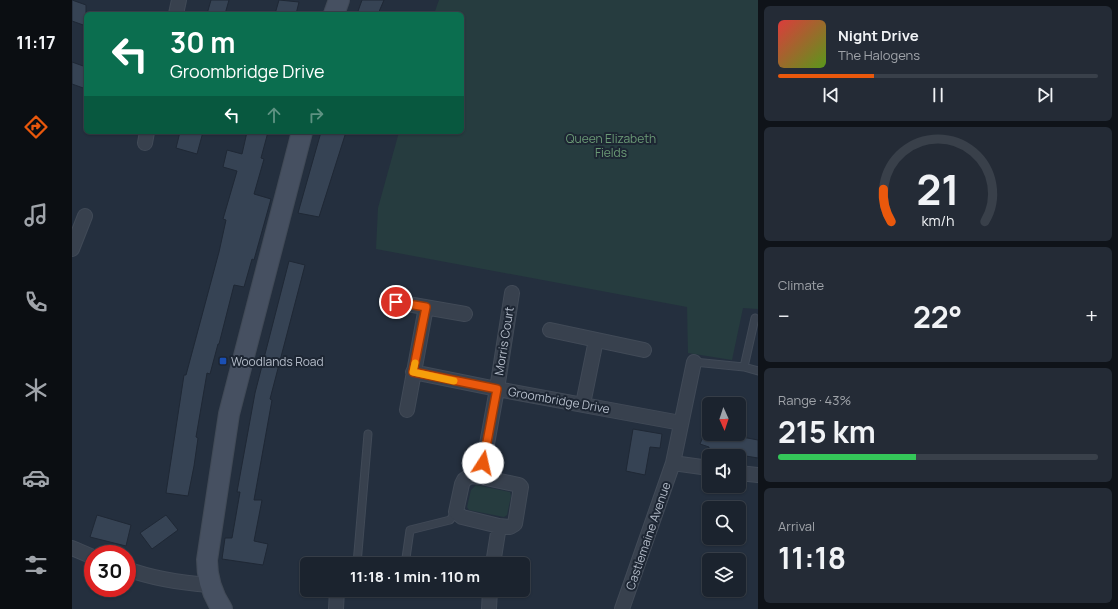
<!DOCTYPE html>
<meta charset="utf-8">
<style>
body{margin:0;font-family:Manrope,sans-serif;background:#242b36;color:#f1f3f6;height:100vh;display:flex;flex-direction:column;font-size:15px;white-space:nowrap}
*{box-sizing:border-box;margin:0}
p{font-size:13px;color:#a0a4aa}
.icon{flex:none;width:22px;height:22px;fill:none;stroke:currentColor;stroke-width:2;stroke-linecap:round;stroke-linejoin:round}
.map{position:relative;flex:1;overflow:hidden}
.drawer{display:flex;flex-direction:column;gap:6px;padding:6px;background:#0f1319;width:360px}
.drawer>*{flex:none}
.hud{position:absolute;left:12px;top:12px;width:380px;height:122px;border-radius:6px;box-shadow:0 1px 3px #0004,0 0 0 1px #39404a;background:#0b6e4f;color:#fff;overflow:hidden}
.needle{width:26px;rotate:177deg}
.buttons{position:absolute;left:630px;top:397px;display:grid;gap:8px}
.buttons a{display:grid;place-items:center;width:44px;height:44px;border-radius:6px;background:#1b232e;box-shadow:0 1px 3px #0004,0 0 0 1px #39404a;font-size:20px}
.speed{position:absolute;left:12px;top:545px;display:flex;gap:8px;font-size:20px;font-weight:700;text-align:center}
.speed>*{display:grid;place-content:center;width:52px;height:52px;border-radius:50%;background:#1b232e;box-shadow:0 1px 3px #0004,0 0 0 1px #39404a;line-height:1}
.speed .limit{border:6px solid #d22;background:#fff;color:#111}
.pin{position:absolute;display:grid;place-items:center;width:34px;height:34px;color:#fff;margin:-17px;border:2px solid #fff;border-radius:50%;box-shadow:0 1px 4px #0007}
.me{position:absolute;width:44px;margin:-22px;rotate:10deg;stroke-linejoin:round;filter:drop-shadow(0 0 3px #0008)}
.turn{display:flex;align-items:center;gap:14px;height:84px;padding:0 20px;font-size:18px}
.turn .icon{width:52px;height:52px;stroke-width:2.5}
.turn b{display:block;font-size:28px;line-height:34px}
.lanes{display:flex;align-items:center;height:38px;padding:0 20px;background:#0003;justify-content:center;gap:20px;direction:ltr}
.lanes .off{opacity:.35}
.big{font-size:30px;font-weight:700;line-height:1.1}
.drawer .tile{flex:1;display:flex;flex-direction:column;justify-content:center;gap:6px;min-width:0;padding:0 14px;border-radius:6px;background:#242b36}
.drawer .dial{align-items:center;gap:0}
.dial svg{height:104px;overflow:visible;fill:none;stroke:#39404a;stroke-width:7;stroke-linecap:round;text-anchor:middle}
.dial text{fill:#f1f3f6;stroke:none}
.song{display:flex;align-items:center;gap:12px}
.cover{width:48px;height:48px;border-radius:6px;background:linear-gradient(135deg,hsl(0 70% 55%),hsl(90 70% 35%))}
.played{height:4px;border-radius:2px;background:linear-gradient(90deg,#ea580c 30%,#39404a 30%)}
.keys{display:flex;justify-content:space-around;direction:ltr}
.heat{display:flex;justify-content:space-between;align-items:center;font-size:22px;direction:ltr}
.charge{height:6px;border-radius:3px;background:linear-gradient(90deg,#34c759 43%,#39404a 0)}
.trip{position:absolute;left:228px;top:557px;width:230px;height:40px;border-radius:6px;background:#1b232e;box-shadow:0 1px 3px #0004,0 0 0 1px #39404a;font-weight:700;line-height:40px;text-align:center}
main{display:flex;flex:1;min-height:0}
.dock{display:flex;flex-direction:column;width:72px;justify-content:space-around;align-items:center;background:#0b0e12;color:#a0a4aa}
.dock .icon{width:28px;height:28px}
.dock .on{color:#ea580c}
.dock b{font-size:18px;color:#f1f3f6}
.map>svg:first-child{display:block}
</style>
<main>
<nav class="dock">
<b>11:17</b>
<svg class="icon on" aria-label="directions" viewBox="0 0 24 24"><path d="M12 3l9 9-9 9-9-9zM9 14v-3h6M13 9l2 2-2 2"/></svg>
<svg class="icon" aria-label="music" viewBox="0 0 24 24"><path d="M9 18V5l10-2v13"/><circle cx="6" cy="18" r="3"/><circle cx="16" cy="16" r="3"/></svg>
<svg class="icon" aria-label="phone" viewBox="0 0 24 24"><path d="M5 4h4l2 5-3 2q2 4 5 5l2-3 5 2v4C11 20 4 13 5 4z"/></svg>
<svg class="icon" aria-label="climate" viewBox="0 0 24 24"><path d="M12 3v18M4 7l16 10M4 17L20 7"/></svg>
<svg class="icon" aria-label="car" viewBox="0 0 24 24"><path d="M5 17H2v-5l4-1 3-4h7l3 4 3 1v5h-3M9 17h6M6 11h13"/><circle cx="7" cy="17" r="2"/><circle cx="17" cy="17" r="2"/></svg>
<svg class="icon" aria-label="filters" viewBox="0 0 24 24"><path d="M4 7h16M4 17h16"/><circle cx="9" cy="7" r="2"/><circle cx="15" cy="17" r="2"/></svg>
</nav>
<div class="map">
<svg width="686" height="609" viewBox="0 0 686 609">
<rect width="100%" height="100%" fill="#242f3e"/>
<!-- green -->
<path fill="#263c3f" d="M367,0H686V309L671,308L660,360L616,353L615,307L304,249L306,208L327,132H390V14H362Z
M404,485L438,492L439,496L435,515L432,517L397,510L395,507L399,490Z"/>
<!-- building -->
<path fill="#364354" stroke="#1f2835" d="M0,0L14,5V26L0,21Z
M139,0H157L153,14H135Z
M207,0L227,2L224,14H203Z
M290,0H312L306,14H285Z
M0,62L14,67V89L0,84Z
M108,132H131L125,154L104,148Z
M175,132H196L189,158L192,159L182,194L199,199L182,260L180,259L172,287L162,285L147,344H146L138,374L135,373L124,437L126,438L122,466L116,496L94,493L112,375H114L147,252L154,220L151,219L165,171L151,167L155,150L170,154Z
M249,132H274L247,217L226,213Z
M217,261L233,265L198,399L200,400L182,500H190L182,541L196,544L191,565L150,559L153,538H160L168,492H165L183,393Z
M561,429L590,434L588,448L578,447L573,475L554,471Z
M633,432L637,434H654L686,440V458L637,450V447L628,444Z
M25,515L59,525L54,546L18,537Z
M94,515L106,530L80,549L68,533Z"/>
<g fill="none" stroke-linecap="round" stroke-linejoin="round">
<!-- lane casing -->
<g stroke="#414a57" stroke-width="9">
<path id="lane" d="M622,362L672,367L686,371
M672,367L683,318
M334,558L338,530L378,520L384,512
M285,564L296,434"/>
</g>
<!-- street casing -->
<g stroke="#414a57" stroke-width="16">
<path id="street" d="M104,14L107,0
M73,143L75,132
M0,249L13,216
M324,302L393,314
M478,330L572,350
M341,372L425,389L609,423
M511,404L524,340
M335,410L354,307
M601,463L637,468
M667,473L686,475
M409,477L447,485L449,487L443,524L438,527L427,526
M0,548L21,557
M421,564L427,526L390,517L384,512L390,484L392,480L398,476L409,477L425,389L440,293
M55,569C82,579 110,583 138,585
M264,609L265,590
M417,609L418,590
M550,609L601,463L622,362"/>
</g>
<!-- secondary casing -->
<g stroke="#414a57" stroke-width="22">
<path id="secondary" d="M262,14L267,0
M150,609C140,594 135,579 135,560L157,414L230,132"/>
</g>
<!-- lane -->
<use href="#lane" stroke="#38414e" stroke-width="7"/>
<!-- street -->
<use href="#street" stroke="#38414e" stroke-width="14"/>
<!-- secondary -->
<use href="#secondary" stroke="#465061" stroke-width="20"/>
</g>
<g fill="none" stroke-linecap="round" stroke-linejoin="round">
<!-- route casing -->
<g stroke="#983908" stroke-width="10">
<path id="route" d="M324,302L354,307L341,372L425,389L411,463"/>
</g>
<!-- route -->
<use href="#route" stroke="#ea580c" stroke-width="7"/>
<!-- slow -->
<path stroke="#f59e0b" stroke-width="7" d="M343,363L341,372L382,381"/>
</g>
<!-- markers -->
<rect fill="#1a4fb4" stroke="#1d2633" stroke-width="1.5" x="147" y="357" width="8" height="8" rx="2"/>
<g text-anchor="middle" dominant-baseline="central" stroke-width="4" stroke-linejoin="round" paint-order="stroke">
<!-- park labels -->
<g font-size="12" fill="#6b9a76" stroke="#1d2633">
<text x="539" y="138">Queen Elizabeth<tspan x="539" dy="14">Fields</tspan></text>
</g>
<!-- street labels -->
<g font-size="12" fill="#b4bcc9" stroke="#1d2633">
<text transform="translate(432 341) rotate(-81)">Morris Court</text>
<text transform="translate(487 400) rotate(10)">Groombridge Drive</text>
<text transform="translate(576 536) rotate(-71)">Castlemaine Avenue</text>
</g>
<!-- poi labels -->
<g font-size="12" fill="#b4bcc9" stroke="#1d2633" text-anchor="start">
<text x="159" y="361">Woodlands Road</text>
</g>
</g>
</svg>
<div class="buttons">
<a><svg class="needle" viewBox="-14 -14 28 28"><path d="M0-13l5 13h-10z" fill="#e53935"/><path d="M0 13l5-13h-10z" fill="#a0a4aa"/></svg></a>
<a><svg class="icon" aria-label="sound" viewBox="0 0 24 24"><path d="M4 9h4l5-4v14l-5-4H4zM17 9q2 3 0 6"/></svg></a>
<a><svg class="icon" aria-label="search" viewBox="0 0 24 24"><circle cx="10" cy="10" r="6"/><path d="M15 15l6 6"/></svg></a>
<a><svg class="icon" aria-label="layers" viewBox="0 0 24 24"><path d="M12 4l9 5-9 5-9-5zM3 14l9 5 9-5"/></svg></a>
</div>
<div class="speed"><div class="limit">30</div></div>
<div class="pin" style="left:324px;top:302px;background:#d93025"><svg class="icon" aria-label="arrive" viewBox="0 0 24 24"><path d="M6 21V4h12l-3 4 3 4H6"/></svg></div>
<svg class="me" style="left:411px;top:463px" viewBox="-20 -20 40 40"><circle r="19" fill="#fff"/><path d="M0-13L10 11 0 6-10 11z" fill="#ea580c"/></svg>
<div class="trip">11:18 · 1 min · 110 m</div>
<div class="hud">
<div class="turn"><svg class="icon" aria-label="left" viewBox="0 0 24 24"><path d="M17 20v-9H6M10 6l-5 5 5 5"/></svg><div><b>30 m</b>Groombridge Drive</div></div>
<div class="lanes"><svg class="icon" aria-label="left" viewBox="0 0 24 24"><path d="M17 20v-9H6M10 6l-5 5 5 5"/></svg><svg class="icon off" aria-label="ahead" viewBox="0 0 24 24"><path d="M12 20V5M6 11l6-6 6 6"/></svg><svg class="icon off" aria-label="right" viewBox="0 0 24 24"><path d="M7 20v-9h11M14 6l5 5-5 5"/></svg></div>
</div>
</div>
<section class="drawer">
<div class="tile">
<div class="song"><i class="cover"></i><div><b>Night Drive</b><p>The Halogens</p></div></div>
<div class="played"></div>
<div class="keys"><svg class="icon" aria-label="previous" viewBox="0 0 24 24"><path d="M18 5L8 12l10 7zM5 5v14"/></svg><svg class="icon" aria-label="pause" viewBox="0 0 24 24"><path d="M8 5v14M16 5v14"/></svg><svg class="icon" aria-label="next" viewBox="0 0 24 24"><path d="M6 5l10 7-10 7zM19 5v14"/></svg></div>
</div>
<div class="tile dial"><svg viewBox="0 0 100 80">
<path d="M14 69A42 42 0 1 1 86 69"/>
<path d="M14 69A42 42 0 0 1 8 44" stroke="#ea580c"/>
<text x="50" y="56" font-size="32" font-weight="700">21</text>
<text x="50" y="72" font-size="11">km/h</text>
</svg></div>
<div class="tile"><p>Climate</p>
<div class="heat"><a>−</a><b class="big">22°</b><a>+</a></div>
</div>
<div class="tile"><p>Range · 43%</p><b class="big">215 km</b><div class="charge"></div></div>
<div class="tile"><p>Arrival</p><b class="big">11:18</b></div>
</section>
</main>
